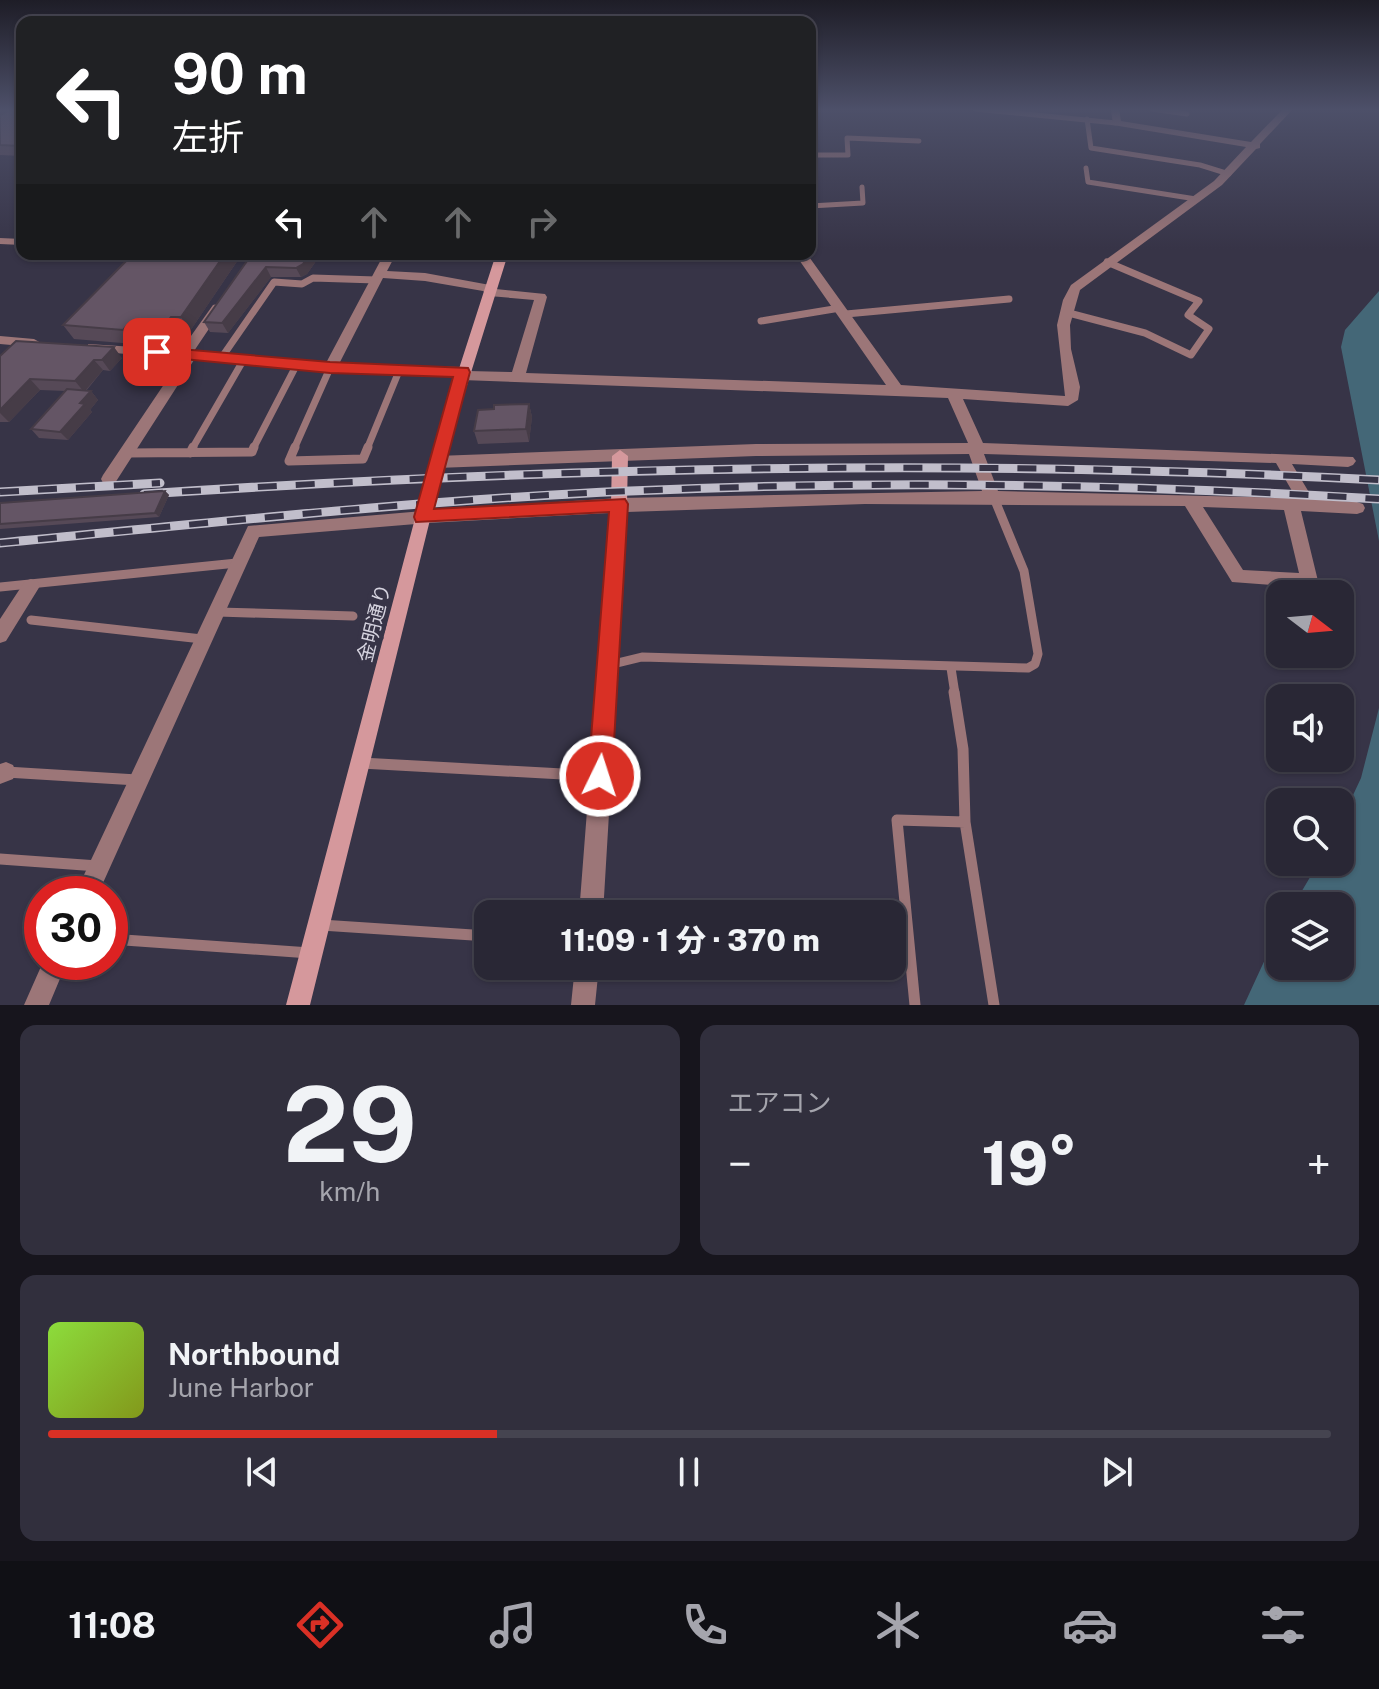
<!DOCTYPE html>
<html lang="ja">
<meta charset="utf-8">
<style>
body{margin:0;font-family:"Public Sans","Noto Sans JP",sans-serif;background:#312f3d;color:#f1f3f6;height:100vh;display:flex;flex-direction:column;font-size:30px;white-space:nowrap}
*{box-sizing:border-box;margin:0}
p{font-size:26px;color:#a5a5ad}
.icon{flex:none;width:44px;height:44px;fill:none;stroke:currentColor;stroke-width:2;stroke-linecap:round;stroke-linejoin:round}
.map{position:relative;height:1005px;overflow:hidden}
.details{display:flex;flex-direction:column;gap:20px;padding:20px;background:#17151d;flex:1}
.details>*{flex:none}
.banner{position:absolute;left:16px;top:16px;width:800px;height:244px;border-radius:16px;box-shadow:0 2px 6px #0004,0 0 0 2px #454450;background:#202124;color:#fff;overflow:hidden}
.needle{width:52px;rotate:106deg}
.fabs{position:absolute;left:1266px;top:580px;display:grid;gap:16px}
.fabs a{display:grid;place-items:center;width:88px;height:88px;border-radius:16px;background:#292735;box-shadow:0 2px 6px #0004,0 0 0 2px #454450;font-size:40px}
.speed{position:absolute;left:24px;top:876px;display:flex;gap:16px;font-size:40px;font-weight:700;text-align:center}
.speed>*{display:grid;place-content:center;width:104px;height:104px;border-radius:50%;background:#292735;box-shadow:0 2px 6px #0004,0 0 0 2px #454450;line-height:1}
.speed .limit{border:12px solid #d22;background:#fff;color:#111}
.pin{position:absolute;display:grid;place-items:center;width:68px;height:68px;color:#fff;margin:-34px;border-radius:16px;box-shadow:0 4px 12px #0006}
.me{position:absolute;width:88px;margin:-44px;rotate:4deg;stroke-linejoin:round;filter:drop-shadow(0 0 6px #0008)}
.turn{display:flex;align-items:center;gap:28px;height:168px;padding:0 24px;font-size:36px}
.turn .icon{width:104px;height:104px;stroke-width:2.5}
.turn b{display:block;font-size:56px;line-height:68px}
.lanes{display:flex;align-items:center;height:76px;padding:0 24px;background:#0003;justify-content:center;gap:40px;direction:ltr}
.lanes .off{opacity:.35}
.big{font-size:60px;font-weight:800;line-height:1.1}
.details .widget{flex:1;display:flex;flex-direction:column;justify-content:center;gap:12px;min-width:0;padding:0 28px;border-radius:16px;background:#312f3d}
.details .dial{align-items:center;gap:0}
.dial b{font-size:104px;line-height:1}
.song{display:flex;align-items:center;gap:24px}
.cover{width:96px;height:96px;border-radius:12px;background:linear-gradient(135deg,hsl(90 70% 55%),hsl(70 70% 35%))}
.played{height:8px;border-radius:4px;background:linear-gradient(90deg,#d93025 35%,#454450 35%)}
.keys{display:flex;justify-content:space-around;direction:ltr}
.heat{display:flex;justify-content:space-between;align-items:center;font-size:44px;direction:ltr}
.details .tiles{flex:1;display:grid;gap:20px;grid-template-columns:1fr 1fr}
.widget:last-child{grid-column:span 2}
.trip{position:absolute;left:474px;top:900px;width:432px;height:80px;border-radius:16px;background:#292735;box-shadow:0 2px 6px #0004,0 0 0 2px #454450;font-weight:800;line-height:80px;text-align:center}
.tab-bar{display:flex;height:128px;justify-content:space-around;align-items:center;background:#101015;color:#a5a5ad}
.tab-bar .icon{width:56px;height:56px}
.tab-bar .on{color:#d93025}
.tab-bar b{font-size:36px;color:#f1f3f6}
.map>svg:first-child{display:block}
</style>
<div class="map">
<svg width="1379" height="1005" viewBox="0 0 1379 1005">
<rect width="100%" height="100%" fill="#373447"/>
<!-- water -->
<path fill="#446777" d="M1379,291V541L1341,347L1345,330Z
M1379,708V1005H1244L1280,927V966H1340V906H1293L1319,862H1340V823L1361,778Z"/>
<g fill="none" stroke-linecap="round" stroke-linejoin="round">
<!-- lane-far3 -->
<path stroke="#9c7678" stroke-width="5" d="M975,109L1116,123
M1152,109L1187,114
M1087,119L1091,148L1200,165L1229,174
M810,155H848L847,138L919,141
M1086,168L1088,182L1196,199
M810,206L863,203L862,187"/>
<!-- lane-far2 -->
<path stroke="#9c7678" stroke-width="7" d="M1065,312L1145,333L1191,355L1209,329L1188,315L1199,301L1107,262
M846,314L1009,299
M761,321L840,308
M222,357L274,282L302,284L313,278L376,280
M192,449L244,359
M253,449L297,364
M294,449L330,368
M367,449L399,371"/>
<!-- lane-far1 -->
<path stroke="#9c7678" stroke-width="9" d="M295,447L289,461L363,459L368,447
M127,453L252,452L254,447
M190,453L193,447
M0,587L237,563
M218,612L353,616
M31,620L202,639
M609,665L642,657L1028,668L1035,664L1038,654L1024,571L994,498
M951,668L955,694"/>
<!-- lane -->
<path stroke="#9c7678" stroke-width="11" d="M954,692L963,749L965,822L994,1005
M361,763L599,776
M6,772L137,780
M0,859L98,866
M321,925L488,936
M110,939L310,953
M915,1005L897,820L965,822"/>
<!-- street -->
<path fill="#9c7678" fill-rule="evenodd" d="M1111,109H1119L1121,121L1251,142L1283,109H1293L1260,144V148L1256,149L1222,185L1080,290L1070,325L1071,349L1080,387L1078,400L1068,406L963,399L983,443L1353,457L1356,461L1353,465L1348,467L1292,464L1313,499L1357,502L1363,504L1365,508L1363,512L1357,514L1301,511L1318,581L1315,586L1309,588L1232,582L1185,506L865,504L627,512L603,914H579L610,513L428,523L259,537L98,894H75L248,526L423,511L619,498L982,491L969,454L756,456L437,468L429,462L437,456L756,444L968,443L948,398L462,380L456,376L330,373L194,360L115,483H103L101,479L103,475L181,359L93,351L88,350V344L181,350L213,305L217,304L223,308L194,351L326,363L384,254H396L387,271L425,273L490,285L496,289L545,294L547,297L526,373L886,385L795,254H807L901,385L1065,396L1057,325L1063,300L1071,285L1214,181L1246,147L1113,125ZM383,278L425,281L483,291L489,296L534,300L512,372L468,371L462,367L339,364ZM984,454L1276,463L1296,498L998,491ZM1203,507L1284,510L1299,573L1243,570Z
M0,238L22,239V245L0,244Z
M0,336L34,339L41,343L34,347L0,344Z
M31,579L37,581L40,586L6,641L0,643V619L25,581Z
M6,762L13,765L16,772L13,779L0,784V764Z
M43,962H67L49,1005H24Z
M575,966H599L595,1005H571Z"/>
<!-- secondary -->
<path fill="#d5989c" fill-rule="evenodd" d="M496,254H508L449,443L310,1005H286L435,443Z
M620,450L628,456L627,504L625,508H613L611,504L612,456Z"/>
<!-- rail casing -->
<g stroke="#c1becb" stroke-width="9">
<path id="rail" d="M0,492L160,483
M144,494C556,467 966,458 1379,480
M0,543C210,523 419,500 630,491C880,480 1129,484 1379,499"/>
</g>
<!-- rail -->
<use href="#rail" stroke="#373447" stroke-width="6" stroke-dasharray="19" stroke-linecap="butt"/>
</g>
<!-- wall -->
<path fill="#564957" d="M0,109L5,113L22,109V156L0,155Z
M133,254H242L190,331H180L174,340L139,337L134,344L74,339L63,325Z
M252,254H321L307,274L301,277H271L228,333L210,332L204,322Z
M0,356L122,358L110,371L103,370L86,391H91L98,400L90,410L92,412L68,440L39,438L31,429L66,391L40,390L9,422H0Z
M529,404L532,417L529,442L478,444L474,431L494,409Z
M165,491L169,495L159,517L0,529V503Z"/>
<!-- shaded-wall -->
<path fill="#463c47" d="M0,109H10L0,116Z
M225,254H242L190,331L181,317Z
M310,254H321L307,274L301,277L296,268Z
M266,267L271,277L228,333L222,323Z
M171,317L180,331L174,340L164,326Z
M129,323L139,337L134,344L123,330Z
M114,347L122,358L110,371L102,360Z
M94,360L103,370L84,392L75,381Z
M30,379L40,390L9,422L0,413V410Z
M91,391L98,400L90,410L92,412L68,440L60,432L80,403Z
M529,404L532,417L529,442L526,429Z
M165,491L169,495L159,517L155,513Z"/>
<!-- building -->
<path fill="#645565" stroke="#463c47" stroke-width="2" d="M12,109H22V144L21,146L0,145V115Z
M133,254H225L181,317H171L164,326L129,323L123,330L63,325Z
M252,254H310L303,264L296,268L266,267L222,323L204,322Z
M16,341L114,347L102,360H94L75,381L30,379L0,410V356Z
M67,389L91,391L80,403L85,404L60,432L31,429Z
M529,404L526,429L474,431L478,410L494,409V405Z
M165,491L155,513L0,524V503Z"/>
<!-- sky -->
<linearGradient id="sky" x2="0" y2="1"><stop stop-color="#1e1d27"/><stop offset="0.44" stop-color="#4d5069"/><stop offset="1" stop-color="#4d5069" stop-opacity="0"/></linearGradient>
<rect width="1379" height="249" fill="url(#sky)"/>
<!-- route -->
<path fill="#d93025" stroke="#8d1f18" stroke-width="2" d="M157,347L330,362L468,368L470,372L434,509L625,499L628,504L612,776L608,784L600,788L592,784L588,776L609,512L416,522L414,517L453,377L330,373L152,356L150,352Z"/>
<g text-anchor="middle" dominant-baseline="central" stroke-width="8" stroke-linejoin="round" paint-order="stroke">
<!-- street labels -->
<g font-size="20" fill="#d5d3df" stroke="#373447">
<text transform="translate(374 623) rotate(-76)">金明通り</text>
</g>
</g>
</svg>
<div class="fabs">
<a><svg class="needle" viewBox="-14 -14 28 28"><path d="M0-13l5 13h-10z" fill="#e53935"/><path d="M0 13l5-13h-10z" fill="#a5a5ad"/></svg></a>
<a><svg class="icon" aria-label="sound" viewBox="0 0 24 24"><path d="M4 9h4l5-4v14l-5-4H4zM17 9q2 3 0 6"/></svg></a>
<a><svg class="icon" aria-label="search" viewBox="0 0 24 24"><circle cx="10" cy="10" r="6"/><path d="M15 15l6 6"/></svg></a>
<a><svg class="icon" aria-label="layers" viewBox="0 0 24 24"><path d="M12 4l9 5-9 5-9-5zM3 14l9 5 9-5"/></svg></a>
</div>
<div class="speed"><div class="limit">30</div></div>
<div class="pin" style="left:157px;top:352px;background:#d93025"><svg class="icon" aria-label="arrive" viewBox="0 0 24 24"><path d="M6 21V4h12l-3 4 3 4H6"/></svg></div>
<svg class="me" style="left:600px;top:776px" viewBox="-20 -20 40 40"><circle r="17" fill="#d93025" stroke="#fff" stroke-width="3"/><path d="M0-11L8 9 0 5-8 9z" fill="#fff"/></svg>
<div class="trip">11:09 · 1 分 · 370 m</div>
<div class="banner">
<div class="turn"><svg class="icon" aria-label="left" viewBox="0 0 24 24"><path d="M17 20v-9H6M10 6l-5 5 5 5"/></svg><div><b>90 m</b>左折</div></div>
<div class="lanes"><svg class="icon" aria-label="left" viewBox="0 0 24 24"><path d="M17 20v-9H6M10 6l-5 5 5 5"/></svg><svg class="icon off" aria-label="ahead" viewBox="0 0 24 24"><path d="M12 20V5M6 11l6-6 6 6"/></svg><svg class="icon off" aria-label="ahead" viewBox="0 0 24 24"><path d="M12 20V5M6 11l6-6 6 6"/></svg><svg class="icon off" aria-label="right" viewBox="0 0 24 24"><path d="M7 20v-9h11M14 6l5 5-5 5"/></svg></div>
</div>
</div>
<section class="details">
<div class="tiles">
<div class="widget dial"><b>29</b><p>km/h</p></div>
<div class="widget"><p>エアコン</p>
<div class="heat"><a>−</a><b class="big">19°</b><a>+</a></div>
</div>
<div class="widget">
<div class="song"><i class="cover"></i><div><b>Northbound</b><p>June Harbor</p></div></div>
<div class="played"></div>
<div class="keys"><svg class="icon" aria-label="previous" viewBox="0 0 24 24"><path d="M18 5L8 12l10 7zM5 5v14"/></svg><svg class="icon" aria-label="pause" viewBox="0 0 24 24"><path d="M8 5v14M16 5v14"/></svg><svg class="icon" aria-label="next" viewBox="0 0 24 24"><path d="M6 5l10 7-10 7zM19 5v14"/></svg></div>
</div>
</div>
</section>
<nav class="tab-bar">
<b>11:08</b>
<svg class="icon on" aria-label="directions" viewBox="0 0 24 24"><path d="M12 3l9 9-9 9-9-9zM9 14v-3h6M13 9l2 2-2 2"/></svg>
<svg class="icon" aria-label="music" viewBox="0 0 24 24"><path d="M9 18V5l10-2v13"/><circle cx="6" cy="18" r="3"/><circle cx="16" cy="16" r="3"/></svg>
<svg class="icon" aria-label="phone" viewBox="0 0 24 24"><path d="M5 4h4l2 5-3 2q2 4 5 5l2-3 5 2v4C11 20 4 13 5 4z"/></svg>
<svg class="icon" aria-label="climate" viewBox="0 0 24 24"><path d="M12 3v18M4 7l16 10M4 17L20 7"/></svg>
<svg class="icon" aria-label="car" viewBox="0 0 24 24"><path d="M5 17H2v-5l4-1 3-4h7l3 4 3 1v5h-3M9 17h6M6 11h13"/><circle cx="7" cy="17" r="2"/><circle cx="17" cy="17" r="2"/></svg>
<svg class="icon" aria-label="filters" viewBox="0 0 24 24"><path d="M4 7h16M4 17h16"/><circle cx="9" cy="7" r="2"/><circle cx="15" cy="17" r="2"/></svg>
</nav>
